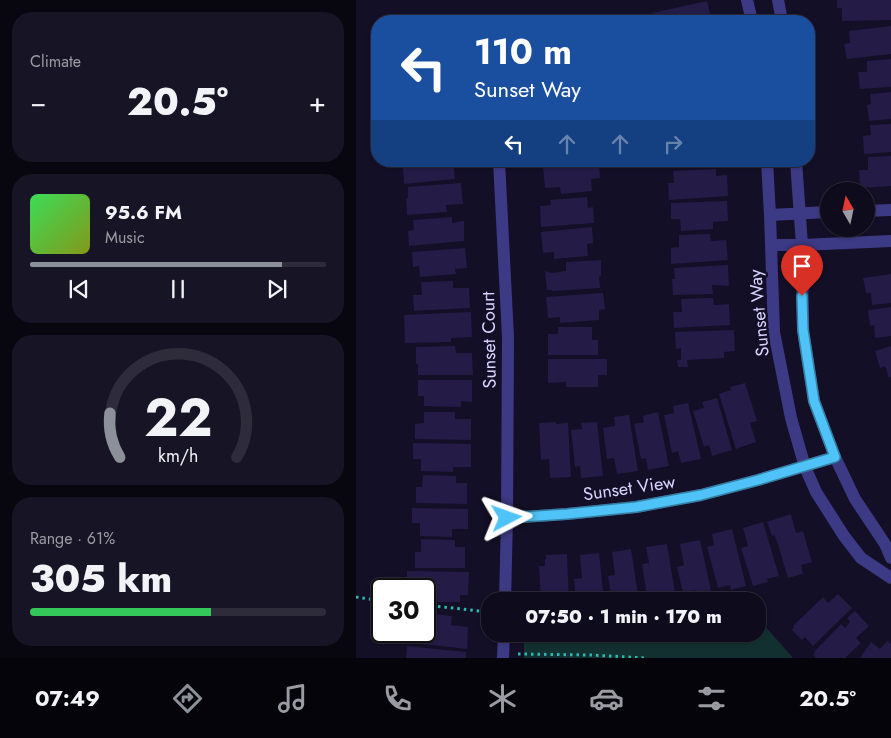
<!DOCTYPE html>
<meta charset="utf-8">
<style>
body{margin:0;font-family:Jost,sans-serif;background:#171425;color:#f1f3f6;height:100vh;display:flex;flex-direction:column;font-size:19px;white-space:nowrap}
*{box-sizing:border-box;margin:0}
p{font-size:16px;color:#9b9ba3}
.icon{flex:none;width:28px;height:28px;fill:none;stroke:currentColor;stroke-width:2;stroke-linecap:round;stroke-linejoin:round}
.map{position:relative;flex:1;overflow:hidden}
.sheet{display:flex;flex-direction:column;gap:12px;padding:12px;background:#08060f;width:356px}
.sheet>*{flex:none}
.top-card{position:absolute;left:15px;top:15px;width:444px;height:152px;border-radius:20px;box-shadow:0 1px 4px #0004,0 0 0 1px #2e2b3b;background:#1a4fa0;color:#fff;overflow:hidden}
.needle{width:32px;rotate:351deg}
.fabs{position:absolute;left:464px;top:182px;display:grid;gap:10px}
.fabs a{display:grid;place-items:center;width:55px;height:55px;border-radius:50%;background:#0e0b1c;box-shadow:0 1px 4px #0004,0 0 0 1px #2e2b3b;font-size:25px}
.speed{position:absolute;left:15px;top:578px;display:flex;gap:10px;font-size:25px;font-weight:700;text-align:center}
.speed>*{display:grid;place-content:center;width:65px;height:65px;border-radius:50%;background:#0e0b1c;box-shadow:0 1px 4px #0004,0 0 0 1px #2e2b3b;line-height:1}
.speed .limit{border:2px solid #111;border-radius:8px;background:#fff;color:#111}
.pin{position:absolute;display:grid;place-items:center;width:42px;height:42px;color:#fff;margin:-51px -21px;border-radius:50% 50% 50% 0;rotate:-45deg;box-shadow:0 0 5px #0007}
.pin .icon{rotate:45deg}
.me{position:absolute;width:55px;margin:-28px;rotate:86deg;stroke-linejoin:round;filter:drop-shadow(0 0 4px #0008)}
.turn{display:flex;align-items:center;gap:18px;height:105px;padding:0 20px;font-size:22px}
.turn .icon{width:65px;height:65px;stroke-width:2.5}
.turn b{display:block;font-size:35px;line-height:42px}
.lanes{display:flex;align-items:center;height:48px;padding:0 20px;background:#0003;justify-content:center;gap:25px;direction:ltr}
.lanes .off{opacity:.35}
.big{font-size:38px;font-weight:800;line-height:1.1}
.sheet .widget{flex:1;display:flex;flex-direction:column;justify-content:center;gap:8px;min-width:0;padding:0 18px;border-radius:20px;background:#171425}
.sheet .dial{align-items:center;gap:0}
.dial svg{height:130px;overflow:visible;fill:none;stroke:#2e2b3b;stroke-width:7;stroke-linecap:round;text-anchor:middle}
.dial text{fill:#f1f3f6;stroke:none}
.song{display:flex;align-items:center;gap:15px}
.cover{width:60px;height:60px;border-radius:8px;background:linear-gradient(135deg,hsl(130 70% 55%),hsl(70 70% 35%))}
.played{height:5px;border-radius:2px;background:linear-gradient(90deg,#8c9099 85%,#2e2b3b 85%)}
.keys{display:flex;justify-content:space-around;direction:ltr}
.heat{display:flex;justify-content:space-between;align-items:center;font-size:28px;direction:ltr}
.charge{height:8px;border-radius:4px;background:linear-gradient(90deg,#34c759 61%,#2e2b3b 0)}
.trip{position:absolute;left:125px;top:592px;width:285px;height:50px;border-radius:20px;background:#0e0b1c;box-shadow:0 1px 4px #0004,0 0 0 1px #2e2b3b;font-weight:800;line-height:50px;text-align:center}
.dock{display:flex;height:80px;justify-content:space-around;align-items:center;background:#06040b;color:#9b9ba3}
.dock .icon{width:35px;height:35px}
.dock .current{color:#8c9099}
.dock b{font-size:22px;color:#f1f3f6}
main{display:flex;flex:1;min-height:0}
.map>svg:first-child{display:block}
</style>
<main>
<section class="sheet">
<div class="widget"><p>Climate</p>
<div class="heat"><a>−</a><b class="big">20.5°</b><a>+</a></div>
</div>
<div class="widget">
<div class="song"><i class="cover"></i><div><b>95.6 FM</b><p>Music</p></div></div>
<div class="played"></div>
<div class="keys"><svg class="icon" aria-label="previous" viewBox="0 0 24 24"><path d="M18 5L8 12l10 7zM5 5v14"/></svg><svg class="icon" aria-label="pause" viewBox="0 0 24 24"><path d="M8 5v14M16 5v14"/></svg><svg class="icon" aria-label="next" viewBox="0 0 24 24"><path d="M6 5l10 7-10 7zM19 5v14"/></svg></div>
</div>
<div class="widget dial"><svg viewBox="0 0 100 80">
<path d="M14 69A42 42 0 1 1 86 69"/>
<path d="M14 69A42 42 0 0 1 8 42" stroke="#8c9099"/>
<text x="50" y="56" font-size="32" font-weight="700">22</text>
<text x="50" y="72" font-size="11">km/h</text>
</svg></div>
<div class="widget"><p>Range · 61%</p><b class="big">305 km</b><div class="charge"></div></div>
</section>
<div class="map">
<svg width="535" height="658" viewBox="0 0 535 658">
<rect width="100%" height="100%" fill="#130f26"/>
<!-- green -->
<path fill="#12302f" d="M401,617L437,658H168V634H401Z"/>
<!-- building -->
<path fill="#241b47" d="M481,0H535V20L486,21V8H481Z
M351,1L356,21H298L296,13Z
M535,26V54L491,59L488,44L494,43L493,31Z
M535,59V87L504,89L502,72H511V61Z
M535,92V119L513,121L511,105L515,104L514,94Z
M535,124V152L508,154L507,136L515,135L514,125Z
M535,156V186L504,188L503,170H512V157Z
M53,161H97L99,179L48,184L47,168L53,167Z
M322,161H355V165L322,167Z
M243,163L244,178L235,179L236,191L205,194L204,187L189,188L187,167Z
M360,169V176L371,175L372,196L313,200L312,183H318L317,171Z
M105,183L107,204L90,205L91,212L51,215L50,199L52,198V187Z
M231,197L232,208L237,207L238,223L185,227L184,206L195,205L194,200Z
M371,201L372,221L357,222V229L325,231L324,219H315V203Z
M96,217V223L108,221V241L53,246L52,231L58,230L57,220Z
M236,227L237,243L231,244L232,256L198,259V252L187,253L185,232Z
M354,234L355,241L370,240L372,260L315,264V248L323,247V235Z
M109,248L111,268L99,269L100,274L64,277L63,266L57,267L56,252Z
M245,260V276L243,277L244,288L196,291V290H191L189,271L195,273L210,271V262Z
M372,265L373,286L356,285L357,294L317,295L316,279H319L318,268Z
M535,274V303L516,305L515,293H510L507,278Z
M97,281V288H113L114,308L58,311L57,295H66L65,282Z
M247,293L249,309L243,310V320L204,323V317L192,318L190,297Z
M352,298H357L358,305L373,304L374,325L318,328L317,312H326L325,299Z
M535,307V336L519,338L518,325L514,326L512,310Z
M115,312L116,337L95,338V342L49,343L48,315Z
M202,327H236V340H242V355H192V334H202Z
M378,330L379,351L368,352V358L331,360L332,367H322L321,360H325V348L320,349L319,332Z
M99,346L100,353H116L117,375H62V364H60V347Z
M535,346V377L533,378L529,366L524,368L519,351Z
M192,359H251V375H242V387H210V382L192,383Z
M62,380H116V402L105,401V407L68,406V396H62Z
M389,383L401,421L394,423L400,442L380,449L363,394L375,390L374,387Z
M361,398L376,450L356,456L353,445L348,447L337,411L348,408L346,402Z
M332,403L345,459L325,463L322,451L316,453L308,415L318,413L317,406Z
M68,412H99V419H115V440L59,439V424L68,423Z
M302,412L313,466L292,470L290,458L285,459L278,424L288,422L287,416Z
M273,415L282,471L261,474L258,458L251,459L247,428L259,426L258,417Z
M200,422V424L212,423L215,477L194,478L193,459L185,460L183,423Z
M241,422L247,476L225,478L224,466L219,467L215,430L226,429L225,423Z
M57,443L115,444V467H97V472L65,471V459H57Z
M67,475L100,476V483H111V504L60,503V487H66Z
M56,508L112,509V529H96V537L64,536V523H56Z
M435,514L440,533L447,531L456,562L445,565L447,574L432,578L421,541L418,535L416,536L411,522Z
M407,522L423,576L411,579L412,582L397,586L385,548L392,546L387,528Z
M376,529L390,586L375,590L374,585L362,588L351,547L358,545L356,534Z
M65,539L99,540V547H109V568H59V552H65Z
M344,540L356,595L341,598L339,590L327,593L321,567L328,565L324,544Z
M311,544L320,599L305,601L303,593L291,596L286,564L293,563L290,547Z
M275,549L283,601H256L252,576L259,575L256,552Z
M243,553L248,601H220L218,579L226,578L224,555Z
M211,554L213,601H185L183,566H189V559H190V555Z
M51,571L113,572L112,595H104V602H78V600H69V589H44V582L51,583Z
M482,594L496,608L457,646L449,637L446,640L436,630L438,627L437,626L467,597L472,603Z
M499,611L513,626L500,638L505,643L489,658H460L457,655L459,653L458,652L485,624L489,628L494,622L491,618Z
M69,613L96,616L95,625L112,627L111,649L57,643L58,635H57V631H69Z
M531,641L535,644V658H504L515,642L524,649Z
M51,646L110,652V658H50Z"/>
<g fill="none" stroke-linecap="round" stroke-linejoin="round">
<!-- path -->
<path stroke="#2fb8b0" stroke-width="3" stroke-dasharray="2.5 4" stroke-linecap="butt" d="M0,597L26,601
M69,605L133,612
M162,654L235,655L289,658"/>
<!-- minor -->
<path stroke="#3d3a85" stroke-width="12" d="M391,0L396,21
M422,0L426,21
M143,161L152,337L151,518L149,601
M411,161L414,215L418,332L435,418L449,467L460,492L488,536L505,558L535,578
M440,161L446,245L447,330L458,401L479,457L499,499L529,544L535,558
M510,211L535,210
M414,215L472,212
M415,245H446L535,241
M151,518L211,514L280,507L345,495L402,480L479,457
M147,658L148,634"/>
</g>
<g fill="none" stroke-linecap="round" stroke-linejoin="round">
<!-- route casing -->
<g stroke="#337fa1" stroke-width="12">
<path id="route" d="M151,518L211,514L280,507L345,495L402,480L479,457L458,401L447,330L446,296"/>
</g>
<!-- route -->
<use href="#route" stroke="#4fc3f7" stroke-width="9"/>
</g>
<g text-anchor="middle" dominant-baseline="central" stroke-width="5" stroke-linejoin="round" paint-order="stroke">
<!-- street labels -->
<g font-size="18" fill="#d9d4ff" stroke="#130f26">
<text transform="translate(403 313) rotate(-95)">Sunset Way</text>
<text transform="translate(133 340) rotate(-91)">Sunset Court</text>
<text transform="translate(273 488) rotate(-8)">Sunset View</text>
</g>
</g>
</svg>
<div class="fabs">
<a><svg class="needle" viewBox="-14 -14 28 28"><path d="M0-13l5 13h-10z" fill="#e53935"/><path d="M0 13l5-13h-10z" fill="#9b9ba3"/></svg></a>
</div>
<div class="speed"><div class="limit">30</div></div>
<div class="pin" style="left:446px;top:296px;background:#d93025"><svg class="icon" aria-label="arrive" viewBox="0 0 24 24"><path d="M6 21V4h12l-3 4 3 4H6"/></svg></div>
<svg class="me" style="left:151px;top:518px" viewBox="-20 -20 40 40"><path d="M0-17L14 15 0 8-14 15z" fill="#4fc3f7" stroke="#fff" stroke-width="4"/></svg>
<div class="trip">07:50 · 1 min · 170 m</div>
<div class="top-card">
<div class="turn"><svg class="icon" aria-label="left" viewBox="0 0 24 24"><path d="M17 20v-9H6M10 6l-5 5 5 5"/></svg><div><b>110 m</b>Sunset Way</div></div>
<div class="lanes"><svg class="icon" aria-label="left" viewBox="0 0 24 24"><path d="M17 20v-9H6M10 6l-5 5 5 5"/></svg><svg class="icon off" aria-label="ahead" viewBox="0 0 24 24"><path d="M12 20V5M6 11l6-6 6 6"/></svg><svg class="icon off" aria-label="ahead" viewBox="0 0 24 24"><path d="M12 20V5M6 11l6-6 6 6"/></svg><svg class="icon off" aria-label="right" viewBox="0 0 24 24"><path d="M7 20v-9h11M14 6l5 5-5 5"/></svg></div>
</div>
</div>
</main>
<nav class="dock">
<b>07:49</b>
<svg class="icon current" aria-label="directions" viewBox="0 0 24 24"><path d="M12 3l9 9-9 9-9-9zM9 14v-3h6M13 9l2 2-2 2"/></svg>
<svg class="icon" aria-label="music" viewBox="0 0 24 24"><path d="M9 18V5l10-2v13"/><circle cx="6" cy="18" r="3"/><circle cx="16" cy="16" r="3"/></svg>
<svg class="icon" aria-label="phone" viewBox="0 0 24 24"><path d="M5 4h4l2 5-3 2q2 4 5 5l2-3 5 2v4C11 20 4 13 5 4z"/></svg>
<svg class="icon" aria-label="climate" viewBox="0 0 24 24"><path d="M12 3v18M4 7l16 10M4 17L20 7"/></svg>
<svg class="icon" aria-label="car" viewBox="0 0 24 24"><path d="M5 17H2v-5l4-1 3-4h7l3 4 3 1v5h-3M9 17h6M6 11h13"/><circle cx="7" cy="17" r="2"/><circle cx="17" cy="17" r="2"/></svg>
<svg class="icon" aria-label="filters" viewBox="0 0 24 24"><path d="M4 7h16M4 17h16"/><circle cx="9" cy="7" r="2"/><circle cx="15" cy="17" r="2"/></svg>
<b>20.5°</b>
</nav>
